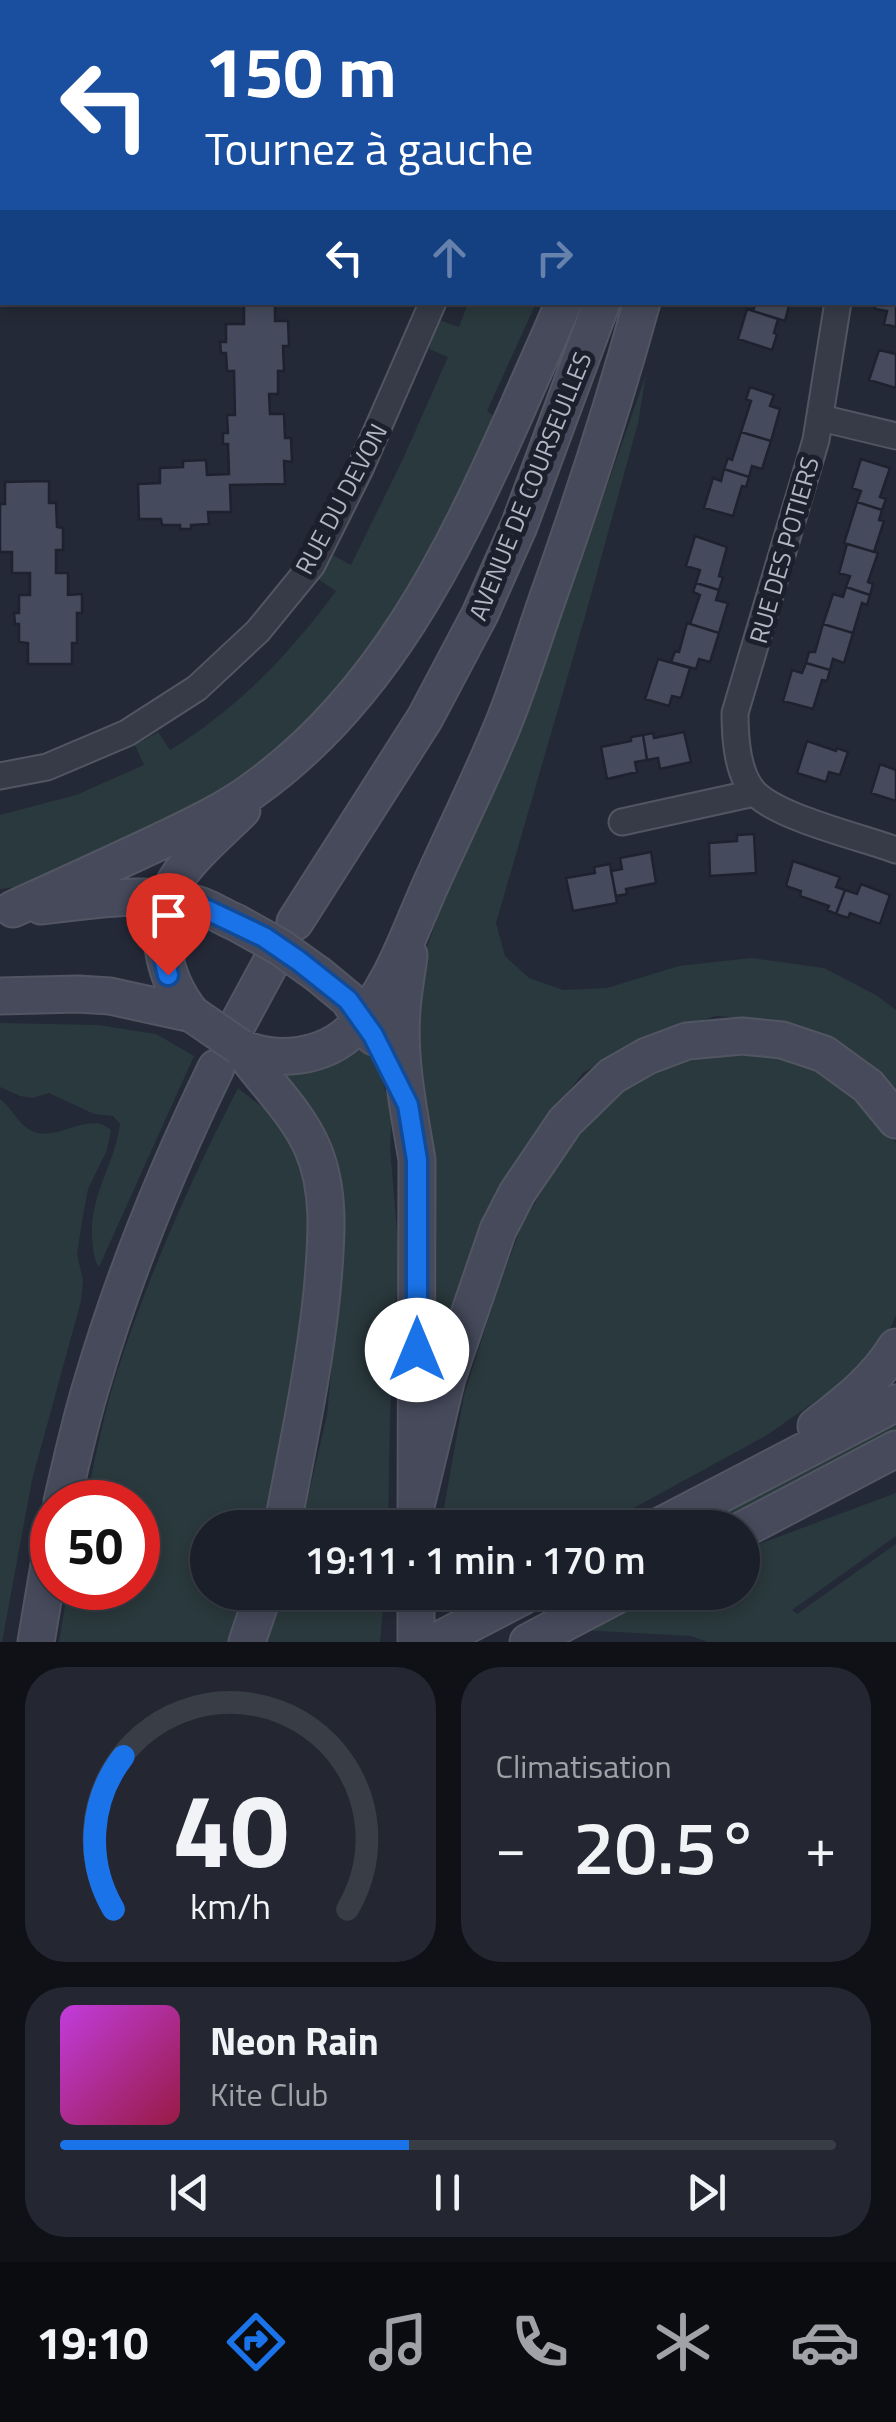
<!DOCTYPE html>
<html lang="fr">
<meta charset="utf-8">
<style>
body{margin:0;font-family:"Titillium Web",sans-serif;background:#242731;color:#f1f3f6;height:100vh;display:flex;flex-direction:column;font-size:38px;white-space:nowrap}
*{box-sizing:border-box;margin:0}
p{font-size:32px;color:#a0a2a8}
.icon{flex:none;width:55px;height:55px;fill:none;stroke:currentColor;stroke-width:2;stroke-linecap:round;stroke-linejoin:round}
.map{position:relative;height:1642px;overflow:hidden}
.sheet{display:flex;flex-direction:column;gap:25px;padding:25px;background:#0f1117;flex:1}
.sheet>*{flex:none}
.top-card{position:absolute;left:0px;top:0px;width:898px;height:305px;box-shadow:0 5px 15px #0003,0 0 0 2px #393d46;background:#1a4fa0;color:#fff;overflow:hidden}
.speed{position:absolute;left:30px;top:1480px;display:flex;gap:20px;font-size:50px;font-weight:700;text-align:center}
.speed>*{display:grid;place-content:center;width:130px;height:130px;border-radius:50%;background:#1b1f29;box-shadow:0 5px 15px #0003,0 0 0 2px #393d46;line-height:1}
.speed .limit{border:15px solid #d22;background:#fff;color:#111}
.pin{position:absolute;display:grid;place-items:center;width:85px;height:85px;color:#fff;margin:-102px -42px;border-radius:50% 50% 50% 0;rotate:-45deg;box-shadow:0 0 10px #0007}
.pin .icon{rotate:45deg}
.me{position:absolute;width:110px;margin:-55px;rotate:0deg;stroke-linejoin:round;filter:drop-shadow(0 0 8px #0008)}
.turn{display:flex;align-items:center;gap:35px;height:210px;padding:0 40px;font-size:45px}
.turn .icon{width:130px;height:130px;stroke-width:2.5}
.turn b{display:block;font-size:70px;line-height:85px}
.lanes{display:flex;align-items:center;height:95px;padding:0 40px;background:#0003;justify-content:center;gap:50px;direction:ltr}
.lanes .off{opacity:.35}
.big{font-size:75px;font-weight:600;line-height:1.1}
.sheet .tile{flex:1;display:flex;flex-direction:column;justify-content:center;gap:15px;min-width:0;padding:0 35px;border-radius:40px;background:#242731}
.sheet .dial{align-items:center;gap:0}
.dial svg{height:260px;overflow:visible;fill:none;stroke:#393d46;stroke-width:7;stroke-linecap:round;text-anchor:middle}
.dial text{fill:#f1f3f6;stroke:none}
.song{display:flex;align-items:center;gap:30px}
.cover{width:120px;height:120px;border-radius:15px;background:linear-gradient(135deg,hsl(290 70% 55%),hsl(340 70% 35%))}
.played{height:10px;border-radius:5px;background:linear-gradient(90deg,#1a73e8 45%,#393d46 45%)}
.keys{display:flex;justify-content:space-around;direction:ltr}
.heat{display:flex;justify-content:space-between;align-items:center;font-size:55px;direction:ltr}
.sheet .tiles{flex:1;display:grid;gap:25px;grid-template-columns:1fr 1fr}
.tile:last-child{grid-column:span 2}
.trip{position:absolute;left:190px;top:1510px;width:570px;height:100px;border-radius:50px;background:#1b1f29;box-shadow:0 5px 15px #0003,0 0 0 2px #393d46;font-weight:600;line-height:100px;text-align:center}
.menu{display:flex;height:160px;justify-content:space-around;align-items:center;background:#0b0c10;color:#a0a2a8}
.menu .icon{width:70px;height:70px}
.menu .active{color:#1a73e8}
.menu b{font-size:45px;color:#f1f3f6}
.map>svg:first-child{display:block}
</style>
<div class="map">
<svg width="896" height="1642" viewBox="0 0 896 1642">
<rect width="100%" height="100%" fill="#242937"/>
<!-- green -->
<path fill="#2a393d" d="M468,303H536L487,411L498,419L441,543L382,638L330,703L266,761L215,798L23,886L0,889V815L76,795L144,765L135,745L158,732L170,750C237,709 290,654 336,591L318,579L333,555L351,565L403,459L448,357L429,349L439,320L459,327Z
M646,375L638,423L586,613L496,923L505,956L529,978L563,990L607,988L679,966L751,958L824,968L876,995L896,1010V1095L840,1045L784,1021L716,1016L646,1036L583,1073L538,1130L505,1190L436,1373L429,1364L436,1213V1163L413,1014L420,967L445,897L511,745L575,577Z
M0,1023L98,1025L156,1034L194,1056L99,1267C93,1258 93,1248 92,1236C90,1194 115,1164 120,1124L113,1116L94,1114L49,1093L32,1098L20,1096L0,1087Z
M365,1043L380,1073L392,1113L390,1147L399,1256L390,1415L388,1527H301L327,1415L345,1222L338,1162L329,1136L282,1075L322,1068Z
M712,1050L783,1052L836,1076L886,1124L896,1143V1315L884,1344L846,1380L767,1435L599,1527L445,1528L444,1508L464,1395L495,1298L522,1224L571,1144L633,1081Z
M238,1088L285,1125L315,1185L304,1339L278,1471L263,1527L208,1528V1592L244,1593L228,1642H59L68,1588H138V1502H86C95,1458 104,1412 118,1369C149,1274 192,1177 238,1088Z
M0,1099C12,1108 19,1126 34,1132C60,1141 89,1110 111,1130L107,1150L88,1189L82,1221L77,1254L83,1280L81,1301L32,1480L2,1642H0Z
M896,1418V1433L713,1527L689,1528Z
M896,1493V1536L792,1610L797,1614L896,1544V1642H708L691,1636L581,1630L659,1593L742,1592L743,1550Z
M280,1593H384L380,1642H263Z"/>
<!-- building -->
<path fill="#454b5c" stroke="#1e222f" stroke-width="2.5" d="M895,283L896,284V327L884,324L887,311L875,309L876,302H895Z
M244,302H275V321H288L289,346H283L284,371H278V394H269L270,414H284L285,438H291L292,462L284,461L285,484L230,485L231,512H208L209,524L191,525V529H180V525H162L161,519H139L138,484L160,483V468L183,467V461L206,460L207,475L229,474L228,444H223V433H228L227,415H235L234,371H227L226,353H221L220,342H226V324H244Z
M756,302H790L785,321L753,311Z
M747,309L778,319L774,333L777,334L772,350L738,339Z
M879,350L896,354V388L869,380Z
M750,387L774,395L770,406L780,409L771,441L741,432L751,401L746,399Z
M741,432L771,441L762,469L752,466L749,477L724,469L728,458L732,460Z
M861,459L890,468L880,497L886,499L882,510L857,502L861,491L852,488Z
M724,469L749,477L746,487L742,486L733,516L704,508L713,478L721,481Z
M49,481V503H56L57,527L63,528V550H56V573H68V595L82,594V613H77V643H72V664H28V643L19,642V624H15L14,613H19V595H30V573H12V552H0V504H5V482Z
M857,502L882,510L879,520L884,521L874,552L844,543Z
M695,536L727,547L719,576L723,577L719,590L696,583L700,570L686,566Z
M847,544L878,553L868,582L873,584L870,595L846,587L850,576L839,573Z
M696,583L719,590L716,600L728,603L719,633L690,624L700,595L693,592Z
M846,587L870,595L867,605L862,603L853,633L823,624L833,594L843,597Z
M687,623L719,633L710,662L699,659L696,669L671,662L675,651L679,652Z
M823,624L853,633L844,663L833,659L830,670L806,663L809,652H815Z
M658,659L690,668L681,698L672,696L669,706L645,699Z
M806,663L830,670L827,681L822,680L813,709L783,701L792,670L802,673Z
M684,732L691,762L660,769L658,758L647,760L643,735L653,733L654,738Z
M643,735L647,760L635,762L637,772L607,779L601,747L631,741V737Z
M807,741L836,751L837,748L848,752L840,775L829,772L826,782L797,773Z
M880,764L896,770V801L871,793Z
M754,834L756,873L710,876L709,843L737,841V835Z
M651,852L656,883L626,889L627,894L616,896L611,871L622,869L620,858Z
M793,861L840,877L836,887L845,890L836,914L827,910L829,906L800,896L801,891L786,886Z
M610,864L617,903L573,911L566,878L595,873L594,867Z
M861,884L890,895L880,924L850,913L848,918L836,914L845,890L857,894Z"/>
<g fill="none" stroke-linecap="round" stroke-linejoin="round">
<!-- street casing -->
<g stroke="#525663" stroke-width="29">
<path id="street" d="M534,2L535,0
M0,252L2,251
M838,302L816,440L735,713C735,738 737,777 757,795C784,819 860,837 896,850
M821,418L896,436
M0,776L47,767L127,733L197,688L258,631L312,565L360,469L433,302
M622,822L754,793"/>
</g>
<!-- secondary casing -->
<g stroke="#525663" stroke-width="39">
<path id="secondary" d="M662,2L663,0
M688,2L689,0
M41,906C92,901 149,889 199,905C211,909 223,917 235,922
M13,909C62,887 110,865 159,842C190,827 223,812 252,791C382,699 452,555 515,414C531,377 548,340 564,302
M295,922L425,718L480,614L519,526L602,302
M409,955C407,973 403,992 402,1010C398,1060 409,1111 417,1160L416,1528
M319,975L348,999L374,1037
M0,996L78,994L110,996L192,1014
M192,1014C163,978 150,923 176,880C190,857 222,830 242,810
M235,1029L275,955
M240,1047C275,1064 325,1058 353,1029C393,988 411,926 435,875C458,824 483,774 504,722C520,682 533,640 547,600C582,502 614,403 642,302
M240,1047C263,1081 295,1109 312,1147C332,1192 326,1244 322,1292C314,1371 297,1449 282,1528
M816,1426C847,1402 875,1381 896,1347
M62,1502C71,1463 80,1422 92,1383C124,1274 167,1169 216,1068
M417,1502L447,1378L498,1230L517,1193L565,1122L612,1076L647,1056L687,1041L742,1036L782,1040L824,1054L868,1086L896,1120
M656,1528L896,1403
M742,1530L896,1449
M416,1592V1642
M36,1642L52,1547
M247,1642L264,1592
M435,1642L531,1592
M528,1642L623,1592"/>
</g>
<!-- street -->
<use href="#street" stroke="#373b48" stroke-width="25"/>
<!-- secondary -->
<use href="#secondary" stroke="#464a5b" stroke-width="35"/>
<!-- secondary-bridge casing -->
<g stroke="#525663" stroke-width="39" stroke-linecap="butt">
<path id="secondary-bridge" d="M235,922L280,947L319,975
M192,1014L240,1047"/>
</g>
<!-- secondary-bridge -->
<use href="#secondary-bridge" stroke="#464a5b" stroke-width="35"/>
</g>
<g fill="none" stroke-linecap="round" stroke-linejoin="round">
<!-- route casing -->
<g stroke="#114b97" stroke-width="25">
<path id="route" d="M168,975C161,950 161,924 167,899L199,906L264,937L299,961L348,1000L373,1035L408,1105L417,1160V1350"/>
</g>
<!-- route -->
<use href="#route" stroke="#1a73e8" stroke-width="18"/>
</g>
<g text-anchor="middle" dominant-baseline="central" stroke-width="10" stroke-linejoin="round" paint-order="stroke">
<!-- street labels -->
<g font-size="25" fill="#b2b6c4" stroke="#1c202d">
<text transform="translate(530 486) rotate(-68)">AVENUE DE COURSEULLES</text>
<text transform="translate(341 499) rotate(-62)">RUE DU DEVON</text>
<text transform="translate(784 550) rotate(-74)">RUE DES POTIERS</text>
</g>
</g>
</svg>
<div class="speed"><div class="limit">50</div></div>
<div class="pin" style="left:168px;top:975px;background:#d93025"><svg class="icon" aria-label="arrive" viewBox="0 0 24 24"><path d="M6 21V4h12l-3 4 3 4H6"/></svg></div>
<svg class="me" style="left:417px;top:1350px" viewBox="-20 -20 40 40"><circle r="19" fill="#fff"/><path d="M0-13L10 11 0 6-10 11z" fill="#1a73e8"/></svg>
<div class="trip">19:11 · 1 min · 170 m</div>
<div class="top-card">
<div class="turn"><svg class="icon" aria-label="left" viewBox="0 0 24 24"><path d="M17 20v-9H6M10 6l-5 5 5 5"/></svg><div><b>150 m</b>Tournez à gauche</div></div>
<div class="lanes"><svg class="icon" aria-label="left" viewBox="0 0 24 24"><path d="M17 20v-9H6M10 6l-5 5 5 5"/></svg><svg class="icon off" aria-label="ahead" viewBox="0 0 24 24"><path d="M12 20V5M6 11l6-6 6 6"/></svg><svg class="icon off" aria-label="right" viewBox="0 0 24 24"><path d="M7 20v-9h11M14 6l5 5-5 5"/></svg></div>
</div>
</div>
<section class="sheet">
<div class="tiles">
<div class="tile dial"><svg viewBox="0 0 100 80">
<path d="M14 69A42 42 0 1 1 86 69"/>
<path d="M14 69A42 42 0 0 1 17 22" stroke="#1a73e8"/>
<text x="50" y="56" font-size="32" font-weight="700">40</text>
<text x="50" y="72" font-size="11">km/h</text>
</svg></div>
<div class="tile"><p>Climatisation</p>
<div class="heat"><a>−</a><b class="big">20.5°</b><a>+</a></div>
</div>
<div class="tile">
<div class="song"><i class="cover"></i><div><b>Neon Rain</b><p>Kite Club</p></div></div>
<div class="played"></div>
<div class="keys"><svg class="icon" aria-label="previous" viewBox="0 0 24 24"><path d="M18 5L8 12l10 7zM5 5v14"/></svg><svg class="icon" aria-label="pause" viewBox="0 0 24 24"><path d="M8 5v14M16 5v14"/></svg><svg class="icon" aria-label="next" viewBox="0 0 24 24"><path d="M6 5l10 7-10 7zM19 5v14"/></svg></div>
</div>
</div>
</section>
<nav class="menu">
<b>19:10</b>
<svg class="icon active" aria-label="directions" viewBox="0 0 24 24"><path d="M12 3l9 9-9 9-9-9zM9 14v-3h6M13 9l2 2-2 2"/></svg>
<svg class="icon" aria-label="music" viewBox="0 0 24 24"><path d="M9 18V5l10-2v13"/><circle cx="6" cy="18" r="3"/><circle cx="16" cy="16" r="3"/></svg>
<svg class="icon" aria-label="phone" viewBox="0 0 24 24"><path d="M5 4h4l2 5-3 2q2 4 5 5l2-3 5 2v4C11 20 4 13 5 4z"/></svg>
<svg class="icon" aria-label="climate" viewBox="0 0 24 24"><path d="M12 3v18M4 7l16 10M4 17L20 7"/></svg>
<svg class="icon" aria-label="car" viewBox="0 0 24 24"><path d="M5 17H2v-5l4-1 3-4h7l3 4 3 1v5h-3M9 17h6M6 11h13"/><circle cx="7" cy="17" r="2"/><circle cx="17" cy="17" r="2"/></svg>
</nav>
